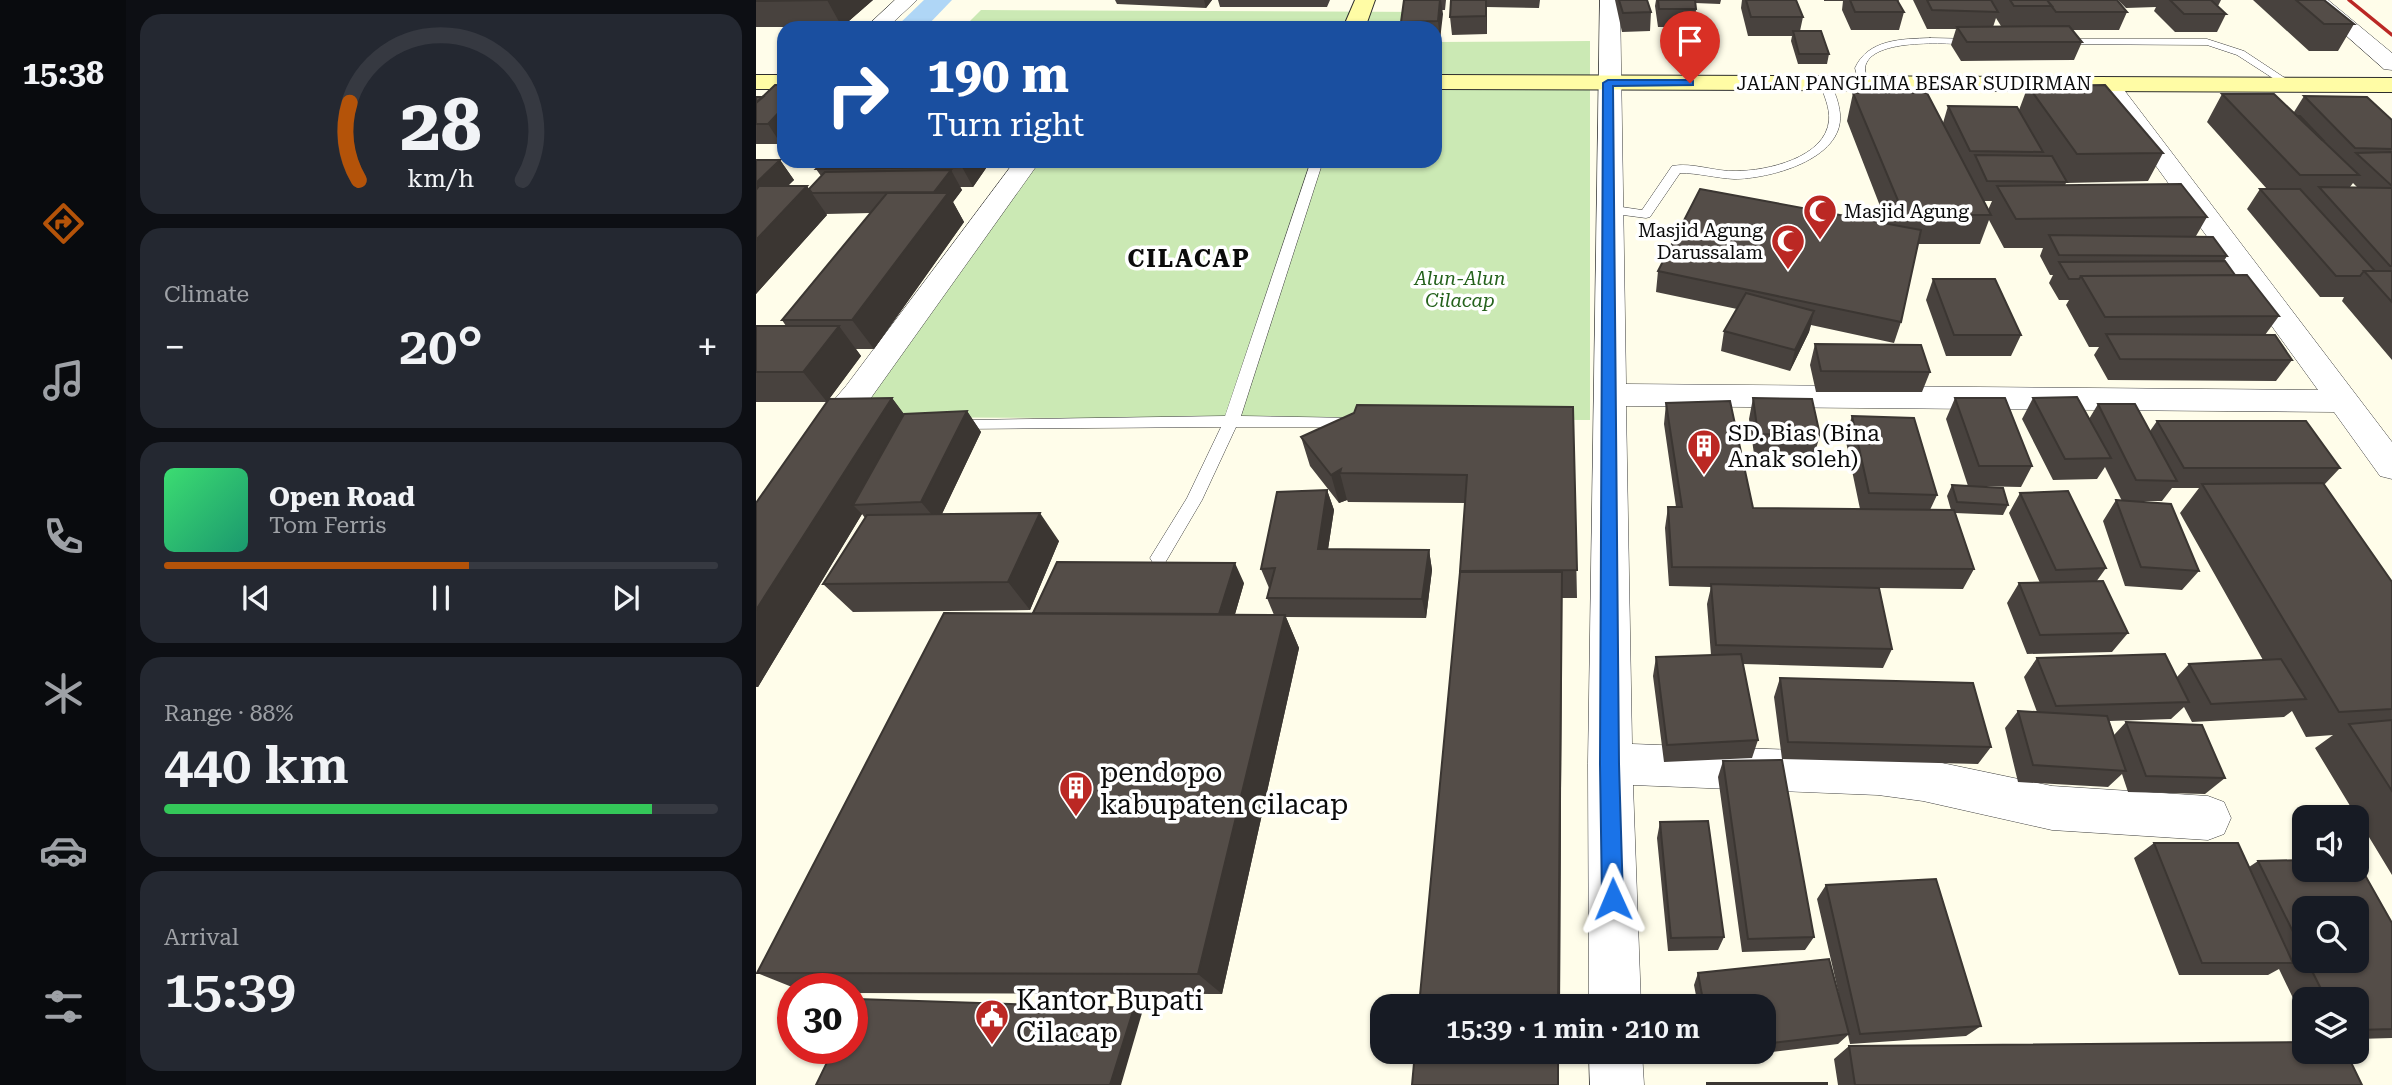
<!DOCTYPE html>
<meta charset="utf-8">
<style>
body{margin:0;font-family:"Roboto Serif",serif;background:#242831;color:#f1f3f6;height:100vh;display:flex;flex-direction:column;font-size:26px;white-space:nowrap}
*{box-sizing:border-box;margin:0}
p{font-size:23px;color:#9ea1a6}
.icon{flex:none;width:38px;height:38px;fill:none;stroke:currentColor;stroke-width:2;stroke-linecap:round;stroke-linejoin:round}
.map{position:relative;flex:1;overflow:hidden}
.side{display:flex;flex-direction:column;gap:14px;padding:14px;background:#0d0f14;width:630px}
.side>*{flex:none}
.hud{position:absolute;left:21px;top:21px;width:665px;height:147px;border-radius:21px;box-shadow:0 2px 5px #0004;background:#1a4fa0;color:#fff;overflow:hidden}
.buttons{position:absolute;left:1536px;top:805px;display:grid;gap:14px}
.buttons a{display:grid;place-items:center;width:77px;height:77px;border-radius:14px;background:#171b24;box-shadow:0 2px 5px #0004;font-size:35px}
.speed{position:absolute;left:21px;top:973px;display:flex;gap:14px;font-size:35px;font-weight:700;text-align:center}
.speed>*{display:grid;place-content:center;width:91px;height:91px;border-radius:50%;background:#171b24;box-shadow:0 2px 5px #0004;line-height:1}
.speed .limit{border:10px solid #d22;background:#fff;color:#111}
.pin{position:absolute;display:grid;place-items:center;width:60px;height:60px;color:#fff;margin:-72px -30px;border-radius:50% 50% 50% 0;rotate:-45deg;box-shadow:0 0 7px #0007}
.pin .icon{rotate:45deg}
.me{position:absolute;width:77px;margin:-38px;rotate:359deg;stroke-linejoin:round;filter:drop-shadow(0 0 5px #0008)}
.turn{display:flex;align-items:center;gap:24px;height:147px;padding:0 35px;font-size:32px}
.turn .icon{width:91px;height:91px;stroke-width:2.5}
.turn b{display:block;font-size:49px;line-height:60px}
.big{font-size:52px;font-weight:600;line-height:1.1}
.side .tile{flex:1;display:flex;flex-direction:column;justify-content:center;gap:10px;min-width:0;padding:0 24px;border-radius:21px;background:#242831}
.side .dial{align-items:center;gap:0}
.dial svg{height:182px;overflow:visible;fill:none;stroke:#363941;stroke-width:7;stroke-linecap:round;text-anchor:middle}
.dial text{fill:#f1f3f6;stroke:none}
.song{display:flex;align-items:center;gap:21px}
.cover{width:84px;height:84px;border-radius:10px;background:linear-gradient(135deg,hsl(140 70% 55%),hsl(160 70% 35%))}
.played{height:7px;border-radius:4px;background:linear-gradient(90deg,#b45309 55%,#363941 55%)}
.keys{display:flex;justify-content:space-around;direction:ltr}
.heat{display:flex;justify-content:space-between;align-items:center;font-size:38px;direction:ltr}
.charge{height:10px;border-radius:5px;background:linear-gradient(90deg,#34c759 88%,#363941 0)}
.trip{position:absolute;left:614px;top:994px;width:406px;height:70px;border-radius:21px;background:#171b24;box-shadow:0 2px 5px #0004;font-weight:600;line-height:70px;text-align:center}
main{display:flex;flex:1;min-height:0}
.tab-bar{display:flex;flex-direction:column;width:126px;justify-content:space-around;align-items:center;background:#090b0e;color:#9ea1a6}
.tab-bar .icon{width:49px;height:49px}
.tab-bar .current{color:#b45309}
.tab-bar b{font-size:32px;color:#f1f3f6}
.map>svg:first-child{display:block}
</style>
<main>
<nav class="tab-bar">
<b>15:38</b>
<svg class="icon current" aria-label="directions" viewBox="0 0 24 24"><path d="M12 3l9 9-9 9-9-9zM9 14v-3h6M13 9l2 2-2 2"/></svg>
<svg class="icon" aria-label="music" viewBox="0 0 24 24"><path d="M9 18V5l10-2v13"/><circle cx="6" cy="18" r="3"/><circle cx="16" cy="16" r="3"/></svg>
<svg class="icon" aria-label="phone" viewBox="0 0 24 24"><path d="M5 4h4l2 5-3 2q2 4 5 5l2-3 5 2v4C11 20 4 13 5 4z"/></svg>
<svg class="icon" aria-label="climate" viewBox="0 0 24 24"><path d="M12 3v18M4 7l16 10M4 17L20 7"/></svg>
<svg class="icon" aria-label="car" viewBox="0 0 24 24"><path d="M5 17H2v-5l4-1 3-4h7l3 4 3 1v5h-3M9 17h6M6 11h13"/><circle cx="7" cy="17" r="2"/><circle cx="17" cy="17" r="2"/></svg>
<svg class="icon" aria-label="filters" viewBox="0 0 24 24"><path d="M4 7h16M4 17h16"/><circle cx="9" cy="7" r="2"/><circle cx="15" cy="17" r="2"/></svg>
</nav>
<section class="side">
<div class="tile dial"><svg viewBox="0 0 100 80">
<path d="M14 69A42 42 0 1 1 86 69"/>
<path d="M14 69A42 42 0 0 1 10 35" stroke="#b45309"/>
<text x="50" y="56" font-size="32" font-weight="700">28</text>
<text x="50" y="72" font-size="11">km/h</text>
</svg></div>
<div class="tile"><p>Climate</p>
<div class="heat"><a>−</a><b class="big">20°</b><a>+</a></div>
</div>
<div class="tile">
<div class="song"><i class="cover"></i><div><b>Open Road</b><p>Tom Ferris</p></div></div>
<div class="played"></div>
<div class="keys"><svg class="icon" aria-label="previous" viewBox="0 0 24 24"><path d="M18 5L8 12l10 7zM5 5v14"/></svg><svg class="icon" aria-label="pause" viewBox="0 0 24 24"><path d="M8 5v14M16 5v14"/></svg><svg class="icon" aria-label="next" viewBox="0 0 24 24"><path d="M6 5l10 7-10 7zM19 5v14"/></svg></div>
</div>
<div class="tile"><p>Range · 88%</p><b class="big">440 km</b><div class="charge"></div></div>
<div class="tile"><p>Arrival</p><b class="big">15:39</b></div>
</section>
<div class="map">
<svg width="1636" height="1085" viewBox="0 0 1636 1085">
<rect width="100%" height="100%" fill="#fffdea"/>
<!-- green -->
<path fill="#cbe9b4" d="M225,10L673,12L670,28H207Z
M834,41V420L97,417L281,161H679V42Z"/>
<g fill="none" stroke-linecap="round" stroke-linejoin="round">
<!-- canal -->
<path fill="#afd6f6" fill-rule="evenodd" d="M168,0H196L169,28H139Z"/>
<!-- lane casing -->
<g stroke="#3e3e3e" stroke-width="1">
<path id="lane" d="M1174,38L1221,39L1226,42L1221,45C1199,44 1113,36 1109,68C1109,73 1112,80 1113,84L1108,87L1103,84L1099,68C1112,39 1146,39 1174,38Z
M1301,39H1451L1488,51L1538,84L1529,86L1481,55L1451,45L1298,44L1296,42Z
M1069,81C1078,85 1083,103 1084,114C1088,160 1012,179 978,179C960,178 942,173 924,173L894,217L890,218L852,213L846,209L852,205L886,210L916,166C937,162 959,172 980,171C1010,171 1070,158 1073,120C1074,108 1068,95 1064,84Z
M555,161H567L485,416L599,418L605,419L607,423L605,427H480L446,500L409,563H397L394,558L431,498L465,427L202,429L200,425L202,421L208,420L469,416Z"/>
</g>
<!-- street casing -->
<g stroke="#3e3e3e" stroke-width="1">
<path id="street" d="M139,0H161L131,28H109Z
M844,0H864L870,384L1562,390L1340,83L1343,78H1359L1636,442V479L1624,476L1578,412L870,406L876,744L1122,753L1167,759L1296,786L1452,796L1468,802L1475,818L1468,834L1452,840L1296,830L1167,801L1122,795L877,785L885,1006H833L832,764Z
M1550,0H1572L1636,53V70L1628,69Z
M259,161H284L112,402L76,444L64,448L52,444L47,436L90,386Z
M833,1052H886L888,1085H834Z"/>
</g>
<!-- secondary casing -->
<g stroke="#2d2d2d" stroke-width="2">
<path id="secondary" d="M599,0H619L609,28H587Z
M0,75H28V89H0Z
M679,75L1636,78V92L679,89Z"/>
</g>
<!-- lane -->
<use href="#lane" fill="#fff" fill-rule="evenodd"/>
<!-- street -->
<use href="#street" fill="#fff" fill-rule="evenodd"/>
<!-- secondary -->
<use href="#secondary" fill="#fffca5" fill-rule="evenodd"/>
<!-- rail -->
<path stroke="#bb2824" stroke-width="3.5" d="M1593,0L1636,35"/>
</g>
<!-- wall -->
<path fill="#48423e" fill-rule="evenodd" d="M0,0H117L86,27H0Z
M359,0H456L450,8L361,4Z
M462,0H574L571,7H464Z
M647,0H690L689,10H686L684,40H679V28H646L645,22L648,4Z
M695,0H784L783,8L731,7V34L696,35L694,17Z
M859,0H891L895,12L894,31L866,32Z
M900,0H965L964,4L939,3L940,9L939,27H902L899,6Z
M986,0H1040L1047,17L1044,31L1073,54L1071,64H1042L1035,41L1036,36H992L985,8Z
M1068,0H1143L1142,2L1148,12L1143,30H1095L1086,10L1087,1H1068Z
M1157,0H1361L1371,12L1363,30H1316L1326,42L1318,60L1205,61L1195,45L1200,29H1171ZM1240,18L1245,26L1237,27Z
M1362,0H1465L1462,6L1470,14L1461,32H1419L1398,11L1400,7L1370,8Z
M1497,0H1568L1598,24L1582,51H1553Z
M28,85V141L25,144H0V97H7Z
M1272,86L1407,153L1392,181L1310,183L1309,185L1451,217L1440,236L1471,256L1468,261L1479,275L1523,316L1509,335L1536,360L1520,381L1352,380L1338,355L1343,347H1333L1310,305L1313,300H1303L1293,283L1297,275H1294L1284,256L1287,248H1248L1233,220L1224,244H1162L1145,322L1138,343L1055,325L1053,332L1034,371L965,351L968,331L981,309L900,292L902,271L1131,224L1091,121L1097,93L1187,123L1192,106L1263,110ZM1228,201H1236L1232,210Z
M1466,94L1538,112L1548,96L1636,120V360L1586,301L1588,297H1564L1491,209L1504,189H1511L1451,122ZM1597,183L1602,188L1594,187Z
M0,160H24L38,180L31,186H51L53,189L65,176L60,169L68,161H235L217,187H204L206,190L197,202L208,222L118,349H100L105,356L73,399L136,398L148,414L211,411L225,432L186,514L303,541L274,610L97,612L67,584L109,518L106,514L2,687H0V503L71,402H0V326H30L26,320L115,213L70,214L71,215L0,294Z
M1177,279L1265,335L1255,356H1190L1170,300Z
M1059,344L1174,372L1166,392H1060L1054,365Z
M997,398L1064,435L1058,456L998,454L993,419Z
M1199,398L1276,466L1265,487L1218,486L1252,505L1247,515L1199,513L1218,569L1207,589L1123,588L1136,649L1127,668L987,664L1002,740L996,758L908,762L897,676L900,657L955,655L951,604L955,587L913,586L909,528L912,507H920L908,424L910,403L997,508L1104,509L1089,437L1096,416L1181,495L1174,510H1195L1191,496L1196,485L1212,486L1190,419Z
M1277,398L1333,419L1342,404L1394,431L1401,421L1584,468L1568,485L1636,582V875L1559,748L1577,735L1550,737L1536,711L1528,717L1436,722L1428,707L1415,719L1353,721L1358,735L1370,722L1469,778L1449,794L1372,792L1366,774L1352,787L1262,782L1249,728L1262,711L1281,712L1268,677L1281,658L1421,677L1433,664L1507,660L1424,513L1443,488H1416L1406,501H1366L1349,467L1341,479L1297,480L1266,419Z
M817,407L821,598H806L804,1006L704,575L709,503L592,502L591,500L583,503L554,466L545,437Z
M571,490L578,510L572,549L673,550L676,570L670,618L530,617L543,648L466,994L96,993V989H41L1,973L277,613L488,583L479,614L518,615L511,598L513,588L505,569Z
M1264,493L1350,568L1340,582L1372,633L1356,652L1271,654L1251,603L1263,583H1284L1253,513Z
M1360,500L1443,571L1426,590L1369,586L1347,521Z
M1024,678L1235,747L1222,764L1026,759L1018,697Z
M967,761L1058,937L1049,950L986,952L962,777Z
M904,822L968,937L962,950L912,951L901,838Z
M1398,843L1493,867L1502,861L1636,923V1038L1601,1039V999H1549V1023L1523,969L1512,975H1423L1378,858ZM1549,908L1601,961H1549Z
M1070,885L1225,1026L1210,1036L1094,1044L1092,1035L1082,1044L951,1060L950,1052H1008V1006H942L938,985L942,973L1083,995L1061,899Z
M1093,1046L1606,1085H1082L1078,1059Z"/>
<!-- shaded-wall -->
<path fill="#3b3632" d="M70,0H117L86,27L71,0Z
M448,0H456L450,8Z
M684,0H685L687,14L684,40L682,21Z
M731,0V34L730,16Z
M28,107V141L25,144L12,124Z
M24,160L38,180L0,218V183Z
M210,161H235L217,187L206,167Z
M195,170L206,190L197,202L208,222L118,349L96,320L184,202L178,192Z
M51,186L71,215L0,294V240Z
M1058,311L1053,332L1034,371L1039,350Z
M83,326L105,356L71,402L47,372Z
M136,398L158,428L97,505L106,514L2,687L0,686V610Z
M211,411L225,432L182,522L165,502Z
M585,469L584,473L591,500L583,503L575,475Z
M571,490L578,510L569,569L562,549Z
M284,513L303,541L274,610L252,582Z
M673,550L676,570L670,618L666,599Z
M479,563L488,583L471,642L461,623Z
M806,572L804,1006H802Z
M529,615L543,648L466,994L442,974Z
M378,1008L386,1013L365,1085H354Z
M802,1052H803V1085H802Z"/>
<!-- building -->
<path fill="#544d48" stroke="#3b3632" stroke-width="2" d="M0,0H72L0,1Z
M648,0H684L682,21L645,22Z
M695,0H730V16L694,17Z
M863,0H891L895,12L867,13Z
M902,0H939L940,9H903Z
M990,0H1040L1047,17H995Z
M1094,0H1141L1148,12H1099Z
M1171,0H1235L1242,12L1176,10Z
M1254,0H1291L1296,6H1258Z
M1291,0H1361L1371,12H1300Z
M1414,0H1455L1470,14H1428Z
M1540,0H1568L1598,24H1568Z
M1313,26L1326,42H1211L1201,27Z
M1037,31H1065L1073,54H1043Z
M19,85H28V107L12,124H0V103Z
M1349,85L1407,153L1321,154L1272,86Z
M1097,93H1171L1235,215H1148Z
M1466,94H1518L1603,175H1544Z
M1548,96L1611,97L1636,120V149L1599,148Z
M0,97H7L0,103Z
M1192,106L1261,107L1287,152L1214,151Z
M1541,116H1544L1567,140H1566Z
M1636,152V186L1600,153Z
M1219,155L1296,156L1311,182L1231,181Z
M0,160H24L0,183Z
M68,161H210L206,167L60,169Z
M195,170L178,192L56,193L53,189L69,172Z
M1425,184L1451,217L1260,219L1241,186Z
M3,186H51L0,240V190Z
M1563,187L1636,188V266H1634Z
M944,189L1165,230L1145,322L902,271Z
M1504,189H1544L1619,271H1608L1604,276H1580Z
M131,193H192L96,320H26Z
M1293,235L1457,237L1471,256L1303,255Z
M1469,261L1479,275L1325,276L1323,279H1313L1303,262Z
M1608,271H1636V302Z
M1491,275L1523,316L1349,317L1325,276Z
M1177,279H1239L1265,335H1198Z
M990,293L1058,311L1039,350L968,331Z
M0,326H83L47,372H0Z
M1350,334L1519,335L1536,360L1364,359Z
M1059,344L1165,345L1174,372L1065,371Z
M1321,397L1355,458L1309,459L1277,398Z
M136,398L0,610V503L73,399Z
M997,398L1056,399L1064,435L1002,434Z
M1199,398H1249L1276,466H1223Z
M974,401L997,508L1198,510L1218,569L916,567L912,507H926L910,403Z
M1342,404H1379L1421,481L1380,480Z
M601,405L817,407L821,570L704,571L711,475L584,473L585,469L575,475L545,437L598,413Z
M211,411L165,502L97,505L148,414Z
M1096,416L1158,418L1181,495L1113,493Z
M1401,421H1550L1584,468H1428Z
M1567,483L1636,582V709L1583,712L1446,484Z
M1196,485L1247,488L1252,505L1201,502Z
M571,490L562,549L673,550L666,599L511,598L519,568L505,569L521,492Z
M1312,491L1350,568L1300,570L1264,493Z
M1360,500L1415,504L1443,571L1385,567Z
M284,513L252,582L67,584L111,515Z
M301,562L479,563L463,614L277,613Z
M704,572H806L802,1006H663Z
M1347,581L1372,633L1284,635L1263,583Z
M955,584L1123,588L1136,649L960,645Z
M188,613L529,615L442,974L1,973Z
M985,654L1002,740L911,745L900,657Z
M1409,654L1433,702L1300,706L1281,658Z
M1525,659L1550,699L1455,704L1433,664Z
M1024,678L1217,683L1235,747L1032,742Z
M1262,711L1351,716L1370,771L1277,765Z
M1636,720V791L1593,724Z
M1370,722L1446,725L1469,778L1390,776Z
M1026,760L1058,937L992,939L967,761Z
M952,821L968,937L915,938L904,822Z
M1398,843H1482L1537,963H1446Z
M1549,860V870H1601V861L1636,923V1029L1601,1030V999H1570L1551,961H1601V908H1549V956L1502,861Z
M1180,879L1225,1026L1104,1034L1070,885Z
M1073,959L1093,1034L1008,1044V1006H948L942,973Z
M101,999L378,1008L354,1085H60L78,1048H96V1009Z
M1549,1042V1052H1590L1606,1085H1099L1093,1046Z
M659,1052H802V1085H656Z
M951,1083H1071V1085H951Z"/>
<!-- route -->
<path fill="#1a73e8" stroke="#114b97" stroke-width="2" d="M934,80L937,81V85L857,86L863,764L867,899L864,906L857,909L849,906L846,899L844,764L847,83L852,80Z"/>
<!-- icons -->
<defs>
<g id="mosque-pin" transform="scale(1.75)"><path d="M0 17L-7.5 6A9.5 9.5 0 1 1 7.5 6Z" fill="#bb2824" stroke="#fff"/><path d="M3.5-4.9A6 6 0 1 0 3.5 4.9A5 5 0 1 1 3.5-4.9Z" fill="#fff"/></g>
<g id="building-pin" transform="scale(1.75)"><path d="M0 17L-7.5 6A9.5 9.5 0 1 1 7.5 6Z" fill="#bb2824" stroke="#fff"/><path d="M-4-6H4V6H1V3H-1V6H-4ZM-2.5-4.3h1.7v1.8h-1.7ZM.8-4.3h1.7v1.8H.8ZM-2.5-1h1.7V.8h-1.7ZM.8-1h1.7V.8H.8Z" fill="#fff"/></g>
<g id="civic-pin" transform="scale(1.75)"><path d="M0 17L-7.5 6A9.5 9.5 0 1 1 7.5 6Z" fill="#bb2824" stroke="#fff"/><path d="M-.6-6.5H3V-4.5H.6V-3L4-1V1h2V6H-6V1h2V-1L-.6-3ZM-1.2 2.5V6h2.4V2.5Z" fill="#fff"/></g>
</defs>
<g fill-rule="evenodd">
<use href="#mosque-pin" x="1064" y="211"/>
<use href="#mosque-pin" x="1032" y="241"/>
<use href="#building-pin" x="948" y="446"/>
<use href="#building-pin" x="320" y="788"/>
<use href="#civic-pin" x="236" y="1016"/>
</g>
<g text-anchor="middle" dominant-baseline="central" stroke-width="7" stroke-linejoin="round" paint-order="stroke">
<!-- far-street labels -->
<g font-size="19" fill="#0b0b0b" stroke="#fff">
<text x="1158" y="83">JALAN PANGLIMA BESAR SUDIRMAN</text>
</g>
<!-- far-poi labels -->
<g font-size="19" fill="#0b0b0b" stroke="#fff" text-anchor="start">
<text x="1088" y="211">Masjid Agung</text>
<text x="1007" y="230" text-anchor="end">Masjid Agung<tspan x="1007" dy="22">Darussalam</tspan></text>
</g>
<!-- far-park labels -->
<g font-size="19" font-style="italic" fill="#25621c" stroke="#fff">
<text x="704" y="278">Alun-Alun<tspan x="704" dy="22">Cilacap</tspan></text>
</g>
<!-- poi labels -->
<g font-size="23" fill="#0b0b0b" stroke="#fff" text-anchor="start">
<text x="972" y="433">SD. Bias (Bina<tspan x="972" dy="26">Anak soleh)</tspan></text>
</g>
<!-- far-district labels -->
<g font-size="24" font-weight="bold" letter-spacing="2" fill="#0b0b0b" stroke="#fff">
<text x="433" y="259">CILACAP</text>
</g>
<!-- near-poi labels -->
<g font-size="28" fill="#0b0b0b" stroke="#fff" text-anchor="start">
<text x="344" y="772">pendopo<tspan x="344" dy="32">kabupaten cilacap</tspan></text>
<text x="260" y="1000">Kantor Bupati<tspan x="260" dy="32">Cilacap</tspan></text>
</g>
</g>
</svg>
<div class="buttons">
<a><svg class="icon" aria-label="sound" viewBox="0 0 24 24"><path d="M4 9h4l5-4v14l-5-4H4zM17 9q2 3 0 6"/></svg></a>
<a><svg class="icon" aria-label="search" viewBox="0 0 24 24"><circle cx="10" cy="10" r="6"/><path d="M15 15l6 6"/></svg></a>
<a><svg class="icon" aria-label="layers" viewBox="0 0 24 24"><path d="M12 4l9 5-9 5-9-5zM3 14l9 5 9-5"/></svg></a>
</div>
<div class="speed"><div class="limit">30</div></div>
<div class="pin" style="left:934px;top:83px;background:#d93025"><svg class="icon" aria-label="arrive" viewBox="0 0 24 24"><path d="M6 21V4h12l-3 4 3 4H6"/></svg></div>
<svg class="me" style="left:857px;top:899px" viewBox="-20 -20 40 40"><path d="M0-17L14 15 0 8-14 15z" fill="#1a73e8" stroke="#fff" stroke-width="4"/></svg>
<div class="trip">15:39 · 1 min · 210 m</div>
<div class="hud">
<div class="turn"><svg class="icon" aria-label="right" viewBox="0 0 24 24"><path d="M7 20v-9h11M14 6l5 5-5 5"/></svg><div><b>190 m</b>Turn right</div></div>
</div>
</div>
</main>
